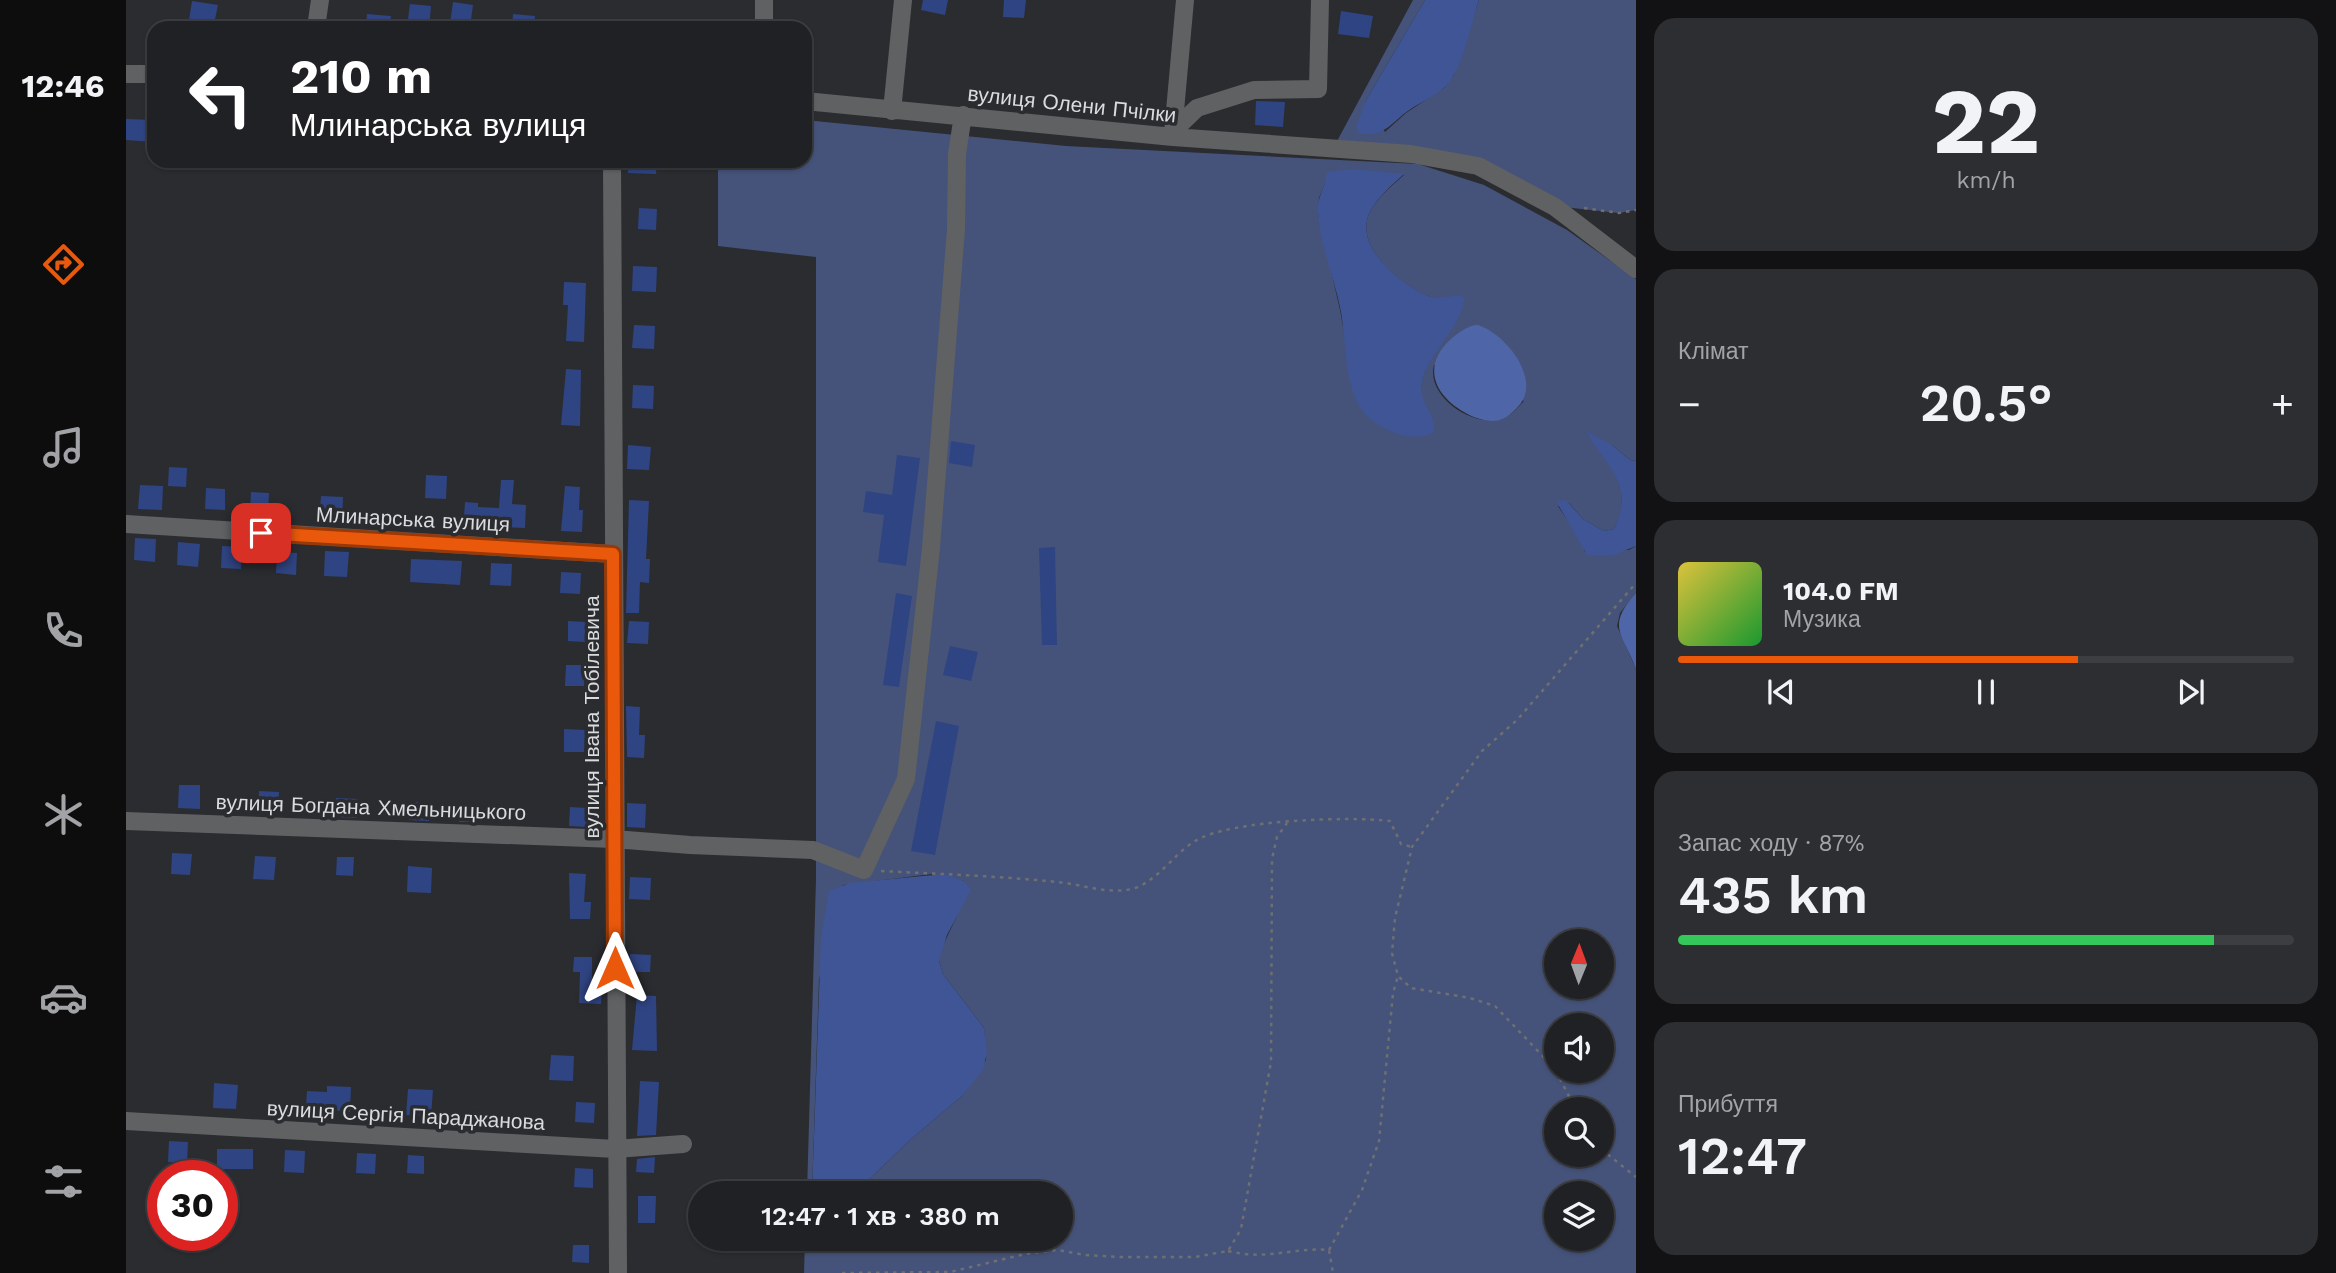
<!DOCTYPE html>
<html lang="uk">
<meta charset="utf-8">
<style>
body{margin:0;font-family:"Work Sans",sans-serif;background:#2d2e31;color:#f1f3f6;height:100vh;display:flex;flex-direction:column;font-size:26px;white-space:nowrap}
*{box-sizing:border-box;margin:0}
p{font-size:23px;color:#a2a3a6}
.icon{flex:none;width:38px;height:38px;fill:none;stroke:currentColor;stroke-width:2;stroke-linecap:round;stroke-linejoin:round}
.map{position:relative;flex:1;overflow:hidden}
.details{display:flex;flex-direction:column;gap:18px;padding:18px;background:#121214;width:700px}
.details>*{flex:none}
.guide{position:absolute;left:21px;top:21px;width:665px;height:147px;border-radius:21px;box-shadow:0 2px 5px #0004,0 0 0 2px #3d3e41;background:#202124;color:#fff;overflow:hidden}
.needle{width:46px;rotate:1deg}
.fabs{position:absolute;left:1418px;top:929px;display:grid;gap:14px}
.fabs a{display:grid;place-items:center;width:70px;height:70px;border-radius:50%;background:#202124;box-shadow:0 2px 5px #0004,0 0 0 2px #3d3e41;font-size:35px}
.speed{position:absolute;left:21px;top:1160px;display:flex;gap:14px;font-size:35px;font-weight:700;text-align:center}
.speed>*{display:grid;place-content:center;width:91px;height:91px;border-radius:50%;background:#202124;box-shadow:0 2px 5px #0004,0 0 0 2px #3d3e41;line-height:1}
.speed .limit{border:10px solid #d22;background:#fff;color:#111}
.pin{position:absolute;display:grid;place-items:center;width:60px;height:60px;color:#fff;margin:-30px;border-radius:14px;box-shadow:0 4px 10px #0006}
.me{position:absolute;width:77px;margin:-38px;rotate:0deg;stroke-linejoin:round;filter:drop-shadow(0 0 5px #0008)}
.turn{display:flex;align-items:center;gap:24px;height:147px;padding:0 28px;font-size:32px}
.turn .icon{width:91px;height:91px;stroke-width:2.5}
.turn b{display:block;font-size:49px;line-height:60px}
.big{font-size:52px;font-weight:600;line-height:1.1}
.details .tile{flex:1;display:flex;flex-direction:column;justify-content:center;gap:10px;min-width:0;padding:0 24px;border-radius:21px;background:#2d2e31}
.details .dial{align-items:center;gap:0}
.dial b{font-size:91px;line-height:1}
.song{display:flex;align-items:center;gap:21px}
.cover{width:84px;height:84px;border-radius:10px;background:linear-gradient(135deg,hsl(50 70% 55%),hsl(130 70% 35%))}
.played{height:7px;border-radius:4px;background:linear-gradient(90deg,#ea580c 65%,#3d3e41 65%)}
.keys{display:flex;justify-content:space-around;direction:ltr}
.heat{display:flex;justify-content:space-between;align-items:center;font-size:38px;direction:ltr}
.charge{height:10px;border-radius:5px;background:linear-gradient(90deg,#34c759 87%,#3d3e41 0)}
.trip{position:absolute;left:562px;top:1181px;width:385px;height:70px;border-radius:35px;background:#202124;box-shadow:0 2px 5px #0004,0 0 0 2px #3d3e41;font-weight:600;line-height:70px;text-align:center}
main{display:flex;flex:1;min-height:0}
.tabs{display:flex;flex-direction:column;width:126px;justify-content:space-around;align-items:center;background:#0d0d0e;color:#a2a3a6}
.tabs .icon{width:49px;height:49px}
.tabs .on{color:#ea580c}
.tabs b{font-size:32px;color:#f1f3f6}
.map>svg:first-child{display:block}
</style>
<main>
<nav class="tabs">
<b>12:46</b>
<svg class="icon on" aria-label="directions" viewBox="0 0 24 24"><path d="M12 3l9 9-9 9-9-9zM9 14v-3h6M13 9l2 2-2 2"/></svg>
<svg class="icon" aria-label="music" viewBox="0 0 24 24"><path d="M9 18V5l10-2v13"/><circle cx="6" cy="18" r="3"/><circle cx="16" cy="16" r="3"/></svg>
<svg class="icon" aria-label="phone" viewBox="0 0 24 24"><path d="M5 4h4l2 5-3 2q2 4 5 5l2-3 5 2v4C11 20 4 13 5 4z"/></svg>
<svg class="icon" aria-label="climate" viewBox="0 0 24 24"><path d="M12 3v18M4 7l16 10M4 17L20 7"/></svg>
<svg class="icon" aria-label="car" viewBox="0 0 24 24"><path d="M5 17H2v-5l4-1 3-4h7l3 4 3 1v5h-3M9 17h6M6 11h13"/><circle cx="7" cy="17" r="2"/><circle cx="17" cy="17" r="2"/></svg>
<svg class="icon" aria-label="filters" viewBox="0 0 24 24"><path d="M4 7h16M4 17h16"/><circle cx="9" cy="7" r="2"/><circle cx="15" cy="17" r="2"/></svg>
</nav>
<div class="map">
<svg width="1510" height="1273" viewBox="0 0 1510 1273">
<rect width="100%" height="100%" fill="#2b2c30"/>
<!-- green -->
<path fill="#45537a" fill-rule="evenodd" d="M1287,0H1299L1239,102L1259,132L1280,113L1318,88L1328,75L1353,0H1510V210L1493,213L1437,207L1381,176L1210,143Z
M679,120L940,146L1292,164L1358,185L1441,230L1510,279V461L1504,460L1486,445L1478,454C1495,478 1503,501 1488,529L1478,531L1457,519L1443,503L1432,506L1455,541L1459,552L1503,550L1510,546V593L1494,613L1491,626L1510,669V1273H678L679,1239H685V1243L702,1246L707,1239H934V1194L729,1193L784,1140L836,1096L860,1060L858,1028L817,974L813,961L814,952L831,916L838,881L806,874L717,885L693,979L686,1193H681L690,879V257L592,246V161H679ZM1278,175C1267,185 1252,197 1245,210C1225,245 1274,285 1302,296C1314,302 1324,293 1338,298C1326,321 1293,368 1295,393C1296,402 1301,410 1306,418L1273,434L1245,419L1229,396L1214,310L1192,214L1193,198L1200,181ZM1308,365L1398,401C1390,409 1383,419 1371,420C1343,425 1300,395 1308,365ZM1430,942H1475V987H1430ZM1430,1026H1475V1071H1430ZM1430,1110H1475V1155H1430ZM1430,1194H1475V1239H1430Z"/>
<!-- forest -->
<path fill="#3f5595" d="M1299,0H1353C1345,23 1337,69 1320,86C1309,97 1292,103 1279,113C1263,126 1255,138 1233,133L1230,127L1239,102Z
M1227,169L1278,174C1267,184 1252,197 1245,210C1225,245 1274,284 1302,296C1314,301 1325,293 1338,297C1339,321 1306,351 1298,375C1288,404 1311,410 1308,432C1287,445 1250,429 1236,410C1218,384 1220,342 1215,312C1209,279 1194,246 1192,213C1190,198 1200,187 1201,172Z
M1460,431L1486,445L1504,460L1510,461V546L1488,555H1461L1430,501L1440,500L1457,519L1478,531L1488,529C1510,482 1479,466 1460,431Z
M818,874L838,881L845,890L821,935L813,961L817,974L858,1028L861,1052L857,1070L836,1096L784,1140L729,1193H686L695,937L703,891L724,883Z"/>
<!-- water -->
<path fill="#4e66a8" d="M1352,325C1380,334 1418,381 1391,408C1386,413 1381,418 1374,420C1362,423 1348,418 1338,412C1308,395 1296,366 1324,340C1332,333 1342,325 1352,325Z
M1510,593V669C1496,632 1480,627 1510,593Z"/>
<!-- building -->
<path fill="#2f4482" d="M797,0H822L819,15L795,10Z
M878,0H900L898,18L877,17Z
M66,1L92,5L88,24L63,20Z
M327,2L347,5L344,27L324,24Z
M284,4L305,6L303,28L281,27Z
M1215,11L1247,16L1243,38L1212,34Z
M241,14L265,16L263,28H240Z
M387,14L409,16L408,28H386Z
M1130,101L1159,102L1157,127L1129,125Z
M0,119L28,120V142L0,140Z
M503,161H531L530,174L502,173Z
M513,208L531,209L530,230L512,229Z
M507,266L531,267L530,292L506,291Z
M438,282L460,283L458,342L440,341L442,305H437Z
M508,325L529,326L528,349L506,348Z
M440,369L455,370L454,426L435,425Z
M507,385L528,386L527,409L506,408Z
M825,441L849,445L846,467L823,463Z
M502,445L525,447L523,470L501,469Z
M771,455L794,458L780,566L752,562L758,515L737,512L740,491L766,495Z
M43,467L61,468L60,487L42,486Z
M300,475L321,476L320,499L299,498Z
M375,480H388L386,504L400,505L399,528L376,527L377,523L359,522V518L338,517L339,502L352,503V507L373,508Z
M14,485L37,486L36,510L12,509Z
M439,486L454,487L453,510H457L456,532L435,531Z
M80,488L99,489V510L79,509Z
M125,492L143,493L142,513L124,512Z
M195,496L217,497L216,521L193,520Z
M503,500L523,501L520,559H524L523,583L514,582L513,613H500Z
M9,538L30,539L29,562L8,560Z
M52,542L74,544L72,567L51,565Z
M96,546L116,547L115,569L95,568Z
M929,547L931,645H916L913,548Z
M199,551L223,552L221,577L198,576Z
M151,552L171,553L170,575L150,573Z
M285,559L336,561L334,585L284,582Z
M365,563L386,564L385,586L364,585Z
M435,572L455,573L454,594L434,593Z
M770,593L786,596L773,687L757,685Z
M442,621L460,622L459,642L442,641Z
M503,621L523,622L522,644L501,643Z
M824,646L852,652L845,681L817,675Z
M440,665H459L458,686H439Z
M500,706L514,707L513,735H519L518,758L501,757Z
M810,721L833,726L809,855L785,851Z
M438,729L459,730L458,752H438Z
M53,785H74V809L52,808Z
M133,791L153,792L152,814L132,813Z
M210,798L232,799L231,818L210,817Z
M284,802H304L303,821L283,820Z
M501,803L520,804L519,828L501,827Z
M334,805H350L349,822H333Z
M444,807L461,808V827L443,826Z
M46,853L66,854L64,875L45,874Z
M129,856L150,857L148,880L127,879Z
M211,857H228L227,876L210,875Z
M282,866L306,868L305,893L281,892Z
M443,873L460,874L458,902H465L464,919H444Z
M504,877L525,878L524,900L503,899Z
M504,954L525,955L524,972H504Z
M448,957H466V985H476L475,1004L453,1003L454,972H447Z
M511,995L530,996L531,1051L506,1050Z
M425,1055L448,1056L447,1081L423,1080Z
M514,1081L533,1082L530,1135L511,1136Z
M88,1083L112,1085L110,1109L87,1108Z
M201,1086L225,1087L224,1112L180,1107L181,1091L201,1092Z
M282,1089L307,1090L305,1116L280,1115Z
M450,1102L469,1103L468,1123L449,1122Z
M43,1141L62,1142L61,1163L42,1162Z
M91,1149H127V1169H91Z
M159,1150L179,1151L178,1173L158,1172Z
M231,1153L250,1154L249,1174L230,1173Z
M282,1155L298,1156V1174L281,1173Z
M529,1157L528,1173L510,1172L511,1159Z
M449,1168L467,1169V1188L448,1187Z
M512,1196H530L529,1223H512Z
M447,1245H463V1263L446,1262Z"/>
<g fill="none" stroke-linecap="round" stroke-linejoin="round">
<!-- path -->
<path stroke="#6e6f72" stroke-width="2.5" stroke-dasharray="3.5 5" stroke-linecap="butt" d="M1458,208L1493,213L1510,210
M755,871C814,874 873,876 931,882C954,884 977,893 1000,890C1028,887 1046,855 1069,841C1103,820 1222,816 1264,821L1275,844L1286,847
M1430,1070L1369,1006L1344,998L1285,988L1272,976L1266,953L1269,918L1286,847L1356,751L1391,720L1510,583
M1430,1071L1450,1110
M1475,1149L1510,1177
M1203,1250L1236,1190L1253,1141L1267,993L1272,976
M1102,1251C1142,1261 1166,1247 1203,1250L1207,1273
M716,1273L824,1272L899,1254L932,1250L959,1255L994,1257H1069L1102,1251L1115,1229L1145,1062L1146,859L1151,837L1161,823"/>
<!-- minor -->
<path stroke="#606163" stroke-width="18" d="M190,28L194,0
M638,28V0
M0,74H28
M679,101L1047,137L1285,154L1352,166L1429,207L1510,269
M766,111L777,0
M1047,131L1071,108L1128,90L1192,89L1194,0
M1047,133L1059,0
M486,161L492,1273
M0,524L487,554
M0,821L488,839L564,845L687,850L738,870L780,779L805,548L830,229L831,154L837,115
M0,1121L489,1149L557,1144"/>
</g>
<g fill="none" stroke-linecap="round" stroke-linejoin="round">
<!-- route casing -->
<g stroke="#983908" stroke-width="18">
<path id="route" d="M135,533L487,554L489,968"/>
</g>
<!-- route -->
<use href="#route" stroke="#ea580c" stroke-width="12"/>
</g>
<g text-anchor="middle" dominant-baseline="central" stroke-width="7" stroke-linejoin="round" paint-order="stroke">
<!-- street labels -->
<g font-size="21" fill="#dadbdd" stroke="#2b2c30">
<text transform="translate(946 104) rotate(6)">вулиця Олени Пчілки</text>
<text transform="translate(287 519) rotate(3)">Млинарська вулиця</text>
<text transform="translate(465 717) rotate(-90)">вулиця Івана Тобілевича</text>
<text transform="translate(245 807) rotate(2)">вулиця Богдана Хмельницького</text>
<text transform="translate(280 1115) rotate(3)">вулиця Сергія Параджанова</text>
</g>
</g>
</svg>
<div class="fabs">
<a><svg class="needle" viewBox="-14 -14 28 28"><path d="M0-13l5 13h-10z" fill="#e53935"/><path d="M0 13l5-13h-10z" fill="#a2a3a6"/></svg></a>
<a><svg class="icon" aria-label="sound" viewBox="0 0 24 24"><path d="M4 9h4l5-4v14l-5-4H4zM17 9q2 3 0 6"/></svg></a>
<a><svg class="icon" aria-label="search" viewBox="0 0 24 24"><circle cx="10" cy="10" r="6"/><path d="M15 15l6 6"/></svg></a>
<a><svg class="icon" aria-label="layers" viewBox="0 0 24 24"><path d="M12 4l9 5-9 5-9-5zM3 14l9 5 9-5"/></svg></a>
</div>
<div class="speed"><div class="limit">30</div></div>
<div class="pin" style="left:135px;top:533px;background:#d93025"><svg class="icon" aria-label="arrive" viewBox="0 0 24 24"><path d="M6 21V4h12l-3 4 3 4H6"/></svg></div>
<svg class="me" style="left:489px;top:968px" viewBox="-20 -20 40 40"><path d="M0-17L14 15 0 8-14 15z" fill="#ea580c" stroke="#fff" stroke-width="4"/></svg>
<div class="trip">12:47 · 1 хв · 380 m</div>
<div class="guide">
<div class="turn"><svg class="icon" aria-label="left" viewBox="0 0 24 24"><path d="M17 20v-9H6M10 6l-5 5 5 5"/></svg><div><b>210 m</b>Млинарська вулиця</div></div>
</div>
</div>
<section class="details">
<div class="tile dial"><b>22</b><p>km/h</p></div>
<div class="tile"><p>Клімат</p>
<div class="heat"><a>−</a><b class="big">20.5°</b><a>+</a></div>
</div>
<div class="tile">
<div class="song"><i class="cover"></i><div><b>104.0 FM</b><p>Музика</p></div></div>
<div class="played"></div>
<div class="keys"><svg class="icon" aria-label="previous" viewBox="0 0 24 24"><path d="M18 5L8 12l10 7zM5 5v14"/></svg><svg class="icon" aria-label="pause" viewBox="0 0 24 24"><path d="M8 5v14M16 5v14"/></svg><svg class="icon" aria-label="next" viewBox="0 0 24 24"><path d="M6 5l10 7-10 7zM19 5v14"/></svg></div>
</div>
<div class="tile"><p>Запас ходу · 87%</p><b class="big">435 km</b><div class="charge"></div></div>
<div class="tile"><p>Прибуття</p><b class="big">12:47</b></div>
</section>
</main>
